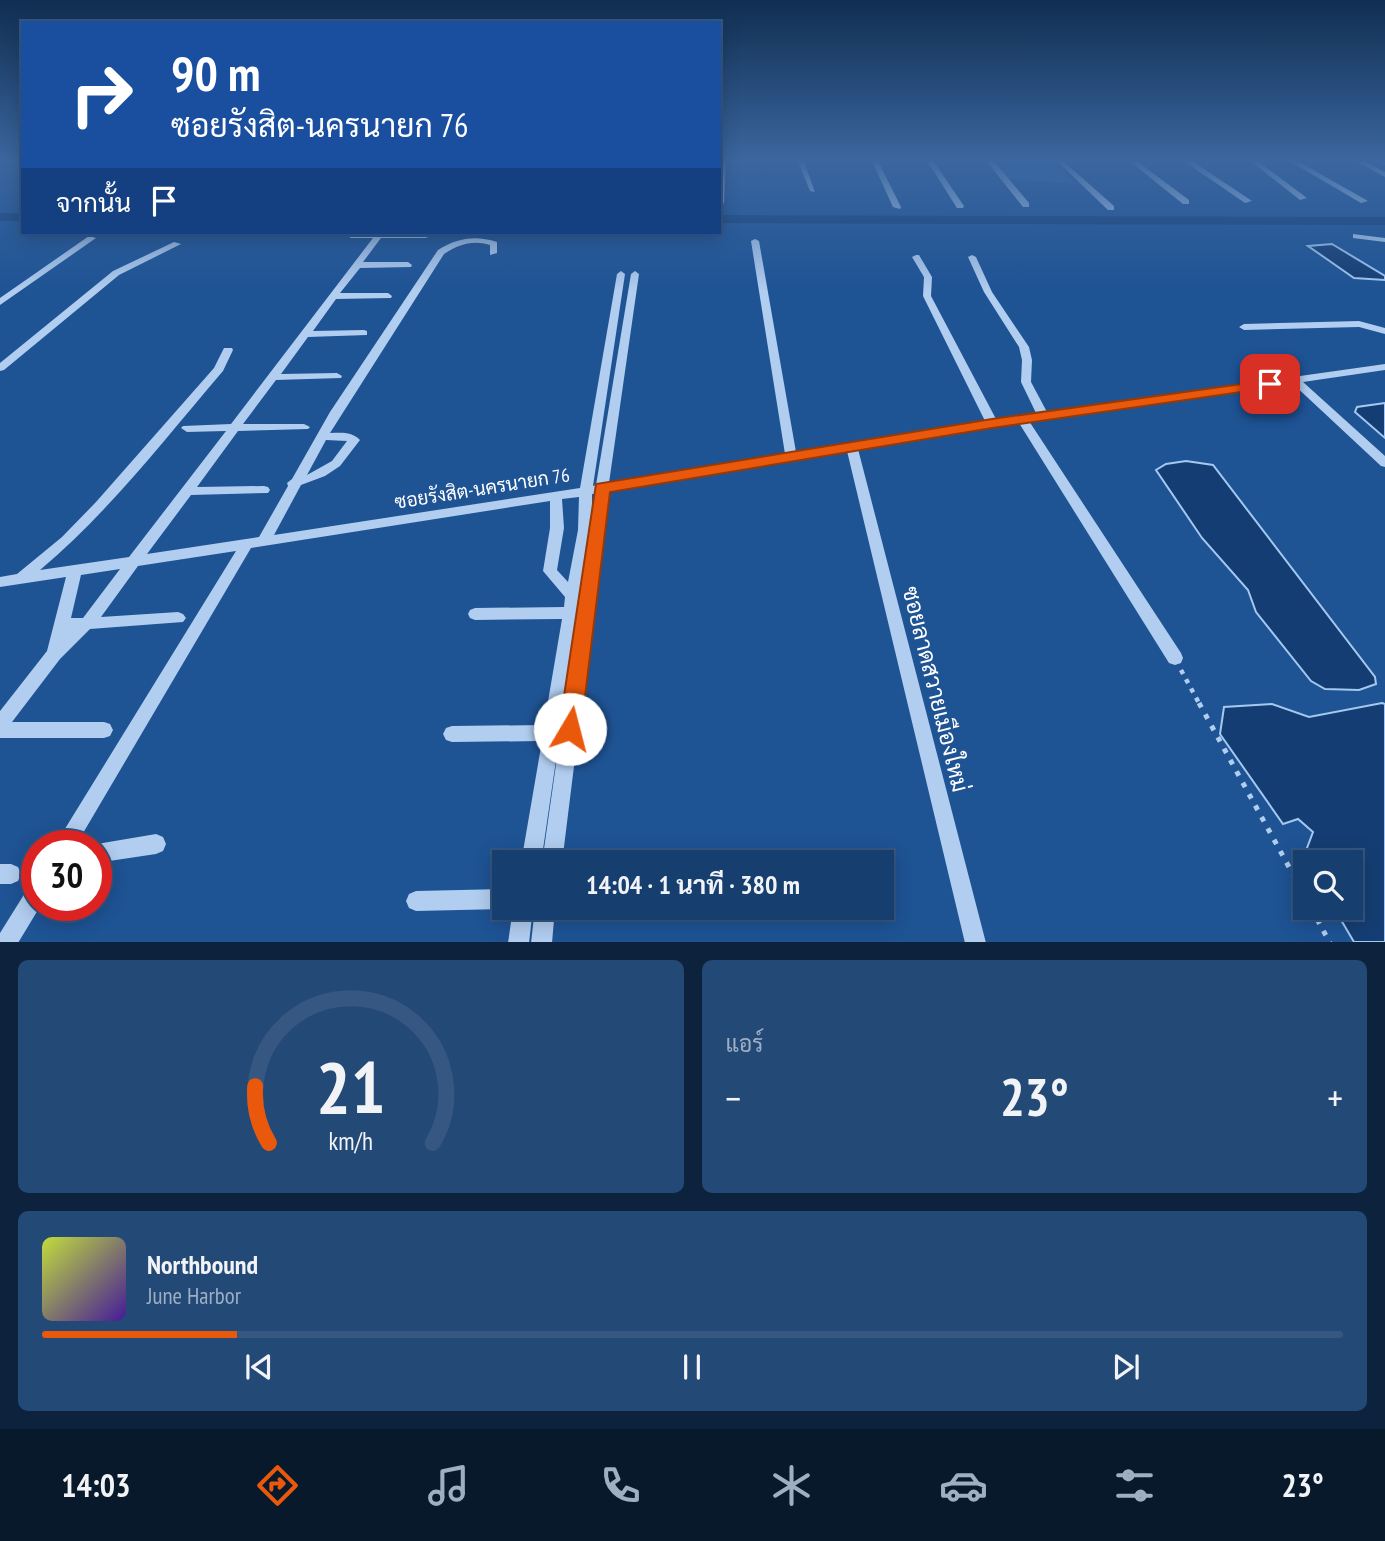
<!DOCTYPE html>
<html lang="th">
<meta charset="utf-8">
<style>
body{margin:0;font-family:"PT Sans Narrow",Sarabun,sans-serif;background:#234977;color:#f1f3f6;height:100vh;display:flex;flex-direction:column;font-size:26px;white-space:nowrap}
*{box-sizing:border-box;margin:0}
p{font-size:23px;color:#9eaec3}
.icon{flex:none;width:38px;height:38px;fill:none;stroke:currentColor;stroke-width:2;stroke-linecap:round;stroke-linejoin:round}
.map{position:relative;height:942px;overflow:hidden}
.drawer{display:flex;flex-direction:column;gap:18px;padding:18px;background:#0c223d;flex:1}
.drawer>*{flex:none}
.top-card{position:absolute;left:21px;top:21px;width:700px;height:214px;border-radius:0px;box-shadow:0 4px 18px #0003,0 0 0 2px #355782;background:#1a4fa0;color:#fff;overflow:hidden}
.fabs{position:absolute;left:1293px;top:850px;display:grid;gap:14px}
.fabs a{display:grid;place-items:center;width:70px;height:70px;border-radius:0px;background:#163e6f;box-shadow:0 4px 18px #0003,0 0 0 2px #355782;font-size:35px}
.speed{position:absolute;left:21px;top:830px;display:flex;gap:14px;font-size:35px;font-weight:700;text-align:center}
.speed>*{display:grid;place-content:center;width:91px;height:91px;border-radius:50%;background:#163e6f;box-shadow:0 4px 18px #0003,0 0 0 2px #355782;line-height:1}
.speed .limit{border:10px solid #d22;background:#fff;color:#111}
.pin{position:absolute;display:grid;place-items:center;width:60px;height:60px;color:#fff;margin:-30px;border-radius:14px;box-shadow:0 4px 10px #0006}
.me{position:absolute;width:77px;margin:-38px;rotate:8deg;stroke-linejoin:round;filter:drop-shadow(0 0 5px #0008)}
.turn{display:flex;align-items:center;gap:24px;height:147px;padding:0 35px;font-size:32px}
.turn .icon{width:91px;height:91px;stroke-width:2.5}
.turn b{display:block;font-size:49px;line-height:60px}
.then{display:flex;align-items:center;height:66px;padding:0 35px;background:#0003;gap:14px;font-size:26px}
.big{font-size:52px;font-weight:700;line-height:1.1}
.drawer .card{flex:1;display:flex;flex-direction:column;justify-content:center;gap:10px;min-width:0;padding:0 24px;border-radius:10px;background:#234977}
.drawer .dial{align-items:center;gap:0}
.dial svg{height:182px;overflow:visible;fill:none;stroke:#355782;stroke-width:7;stroke-linecap:round;text-anchor:middle}
.dial text{fill:#f1f3f6;stroke:none}
.song{display:flex;align-items:center;gap:21px}
.cover{width:84px;height:84px;border-radius:10px;background:linear-gradient(135deg,hsl(70 70% 55%),hsl(260 70% 35%))}
.played{height:7px;border-radius:4px;background:linear-gradient(90deg,#ea580c 15%,#355782 15%)}
.keys{display:flex;justify-content:space-around;direction:ltr}
.heat{display:flex;justify-content:space-between;align-items:center;font-size:38px;direction:ltr}
.drawer .tiles{flex:1;display:grid;gap:18px;grid-template-columns:1fr 1fr}
.card:last-child{grid-column:span 2}
.trip{position:absolute;left:492px;top:850px;width:402px;height:70px;border-radius:0px;background:#163e6f;box-shadow:0 4px 18px #0003,0 0 0 2px #355782;font-weight:700;line-height:70px;text-align:center}
.menu{display:flex;height:112px;justify-content:space-around;align-items:center;background:#09192c;color:#9eaec3}
.menu .icon{width:49px;height:49px}
.menu .on{color:#ea580c}
.menu b{font-size:32px;color:#f1f3f6}
.map>svg:first-child{display:block}
</style>
<div class="map">
<svg width="1385" height="943" viewBox="0 0 1385 943">
<rect width="100%" height="100%" fill="#1e5394"/>
<!-- green -->
<path fill="#2765ad" d="M1000,160L1054,162L1076,184L1006,179L990,163Z"/>
<!-- water -->
<path fill="#143e73" stroke="#a4c8f0" stroke-width="2" d="M1332,244L1385,276V280L1354,278L1308,246Z
M1385,403V438L1355,412L1357,407Z
M1186,461L1213,465L1375,677L1376,684L1359,690L1325,689L1311,681L1256,612L1248,590L1202,538L1156,470L1166,464Z
M1382,703L1385,704V942H1354L1334,908H1351V863H1308L1304,856L1313,832L1298,819L1283,824L1220,734L1224,707L1272,704L1309,717Z"/>
<g fill="none" stroke-linecap="round" stroke-linejoin="round">
<!-- canal -->
<path fill="#143e73" fill-rule="evenodd" d="M0,213H23V221H0Z
M719,215L1385,217V225L719,223Z"/>
<!-- path-far1 -->
<path stroke="#b1cdef" stroke-width="4.5" stroke-dasharray="4.5 6" stroke-linecap="butt" d="M1181,670L1200,705"/>
<!-- path -->
<path stroke="#b1cdef" stroke-width="5" stroke-dasharray="5 8" stroke-linecap="butt" d="M1199,703L1306,898
M1311,908L1330,943"/>
<!-- minor -->
<path fill="#b1cdef" fill-rule="evenodd" d="M720,159H726L724,203L720,205Z
M797,159H803L815,192L810,191Z
M871,159H877L901,207L900,209L893,207Z
M926,159H932L964,206L963,208H957Z
M985,159H992L1029,203V207H1023Z
M1051,159L1063,161L1114,206V210H1108L1059,163Z
M1127,159H1134L1189,200V204H1183Z
M1181,159H1189L1252,201L1245,203Z
M1248,159H1255L1307,198L1300,200Z
M1286,159H1294L1368,201L1361,203Z
M1352,159H1360L1385,172V177Z
M1375,159H1383L1385,165Z
M348,234H426L430,236L426,238H381L363,262H408L412,265L411,267L360,268L340,293H388L392,296L391,298L336,299L313,331L364,330L367,331V335L308,337L281,374L337,373L342,376L341,378L276,380L243,424H304L310,427L308,429L238,431L197,487L264,486L268,487L270,490L268,493L191,495L147,554L259,537L288,486L287,483L292,479L330,412L438,250C457,238 475,235 497,242V253L490,255V245C473,240 459,244 444,254L330,433C341,433 351,431 360,440L340,466L325,476L301,485L274,535L580,488L617,274L621,271L625,274L593,486L596,485L631,274L635,271L639,274L609,483L785,454L751,241L755,239L759,241L796,452L985,421L923,296L924,277L912,257L916,255H919L932,277L931,296L996,419L1036,413L1021,382L1022,360L1019,347L984,292L968,257L972,255L976,257L992,292L1029,347L1032,360L1031,382L1047,412L1385,364V370L1303,382L1385,456V467L1381,466L1292,383L1029,421L1181,653L1183,658L1181,663L1175,665L1169,663L1019,423L858,449L986,943H965L847,451L608,492L562,863H542L580,596L541,863H521L542,741L452,742L446,740L443,734L446,728L452,726L544,725L562,619L475,620L470,618L468,614L470,610L475,608L564,607L565,597L543,571L550,528V501L251,548L76,845H55L236,551L138,566L101,617L178,612L183,614L186,618L183,622L90,629L60,659L12,722H104L110,724L113,730L110,736L104,738H0V711L47,651L66,577L0,587V577L17,574L62,537L96,502L214,368L224,348H232L233,350L223,371C164,440 109,512 40,570L129,557L226,431L187,432L181,428L183,426L231,424L373,238H351L347,236ZM326,440L347,441L332,461L307,475ZM592,494H595L592,515ZM579,497L578,530L568,582L557,570L564,528L562,499ZM120,569L83,618H71L81,575Z
M1353,234L1385,238V242L1353,238Z
M89,236L96,238L0,305V298Z
M174,242L181,244L119,275L4,370L0,371V363L113,271Z
M1359,321L1385,328V334L1359,327L1244,330L1239,327L1244,324Z
M156,834L163,837L166,844L163,851L156,854L96,863V845H91Z
M0,864H11L18,867L21,874L18,881L11,884H0Z
M37,882V905H41L18,943H0V933L30,885Z
M504,889V908H506L504,909L416,911L409,908L406,901L409,894L416,891Z
M513,908H533L529,943H508Z
M535,908H555L552,943H531Z"/>
</g>
<!-- sky -->
<linearGradient id="sky" x2="0" y2="1"><stop stop-color="#102e51"/><stop offset="0.55" stop-color="#3b669f"/><stop offset="1" stop-color="#3b669f" stop-opacity="0"/></linearGradient>
<rect width="1385" height="291" fill="url(#sky)"/>
<!-- route -->
<path fill="#ea580c" stroke="#983908" stroke-width="2" d="M1270,380L1275,381V387L992,428L610,492L581,729L577,736L570,739L562,736L559,729L596,484L992,419Z"/>
<g text-anchor="middle" dominant-baseline="central" stroke-width="7" stroke-linejoin="round" paint-order="stroke">
<!-- street labels -->
<g font-size="19" fill="#fff" stroke="#1e5394">
<text transform="translate(482 488) rotate(-9)">ซอยรังสิต-นครนายก 76</text>
</g>
<!-- near-street labels -->
<g font-size="23" fill="#fff" stroke="#1e5394">
<text transform="translate(936 689) rotate(76)">ซอยลาดสวายเมืองใหม่</text>
</g>
</g>
</svg>
<div class="fabs">
<a><svg class="icon" aria-label="search" viewBox="0 0 24 24"><circle cx="10" cy="10" r="6"/><path d="M15 15l6 6"/></svg></a>
</div>
<div class="speed"><div class="limit">30</div></div>
<div class="pin" style="left:1270px;top:384px;background:#d93025"><svg class="icon" aria-label="arrive" viewBox="0 0 24 24"><path d="M6 21V4h12l-3 4 3 4H6"/></svg></div>
<svg class="me" style="left:570px;top:729px" viewBox="-20 -20 40 40"><circle r="19" fill="#fff"/><path d="M0-13L10 11 0 6-10 11z" fill="#ea580c"/></svg>
<div class="trip">14:04 · 1 นาที · 380 m</div>
<div class="top-card">
<div class="turn"><svg class="icon" aria-label="right" viewBox="0 0 24 24"><path d="M7 20v-9h11M14 6l5 5-5 5"/></svg><div><b>90 m</b>ซอยรังสิต-นครนายก 76</div></div>
<div class="then">จากนั้น<svg class="icon" aria-label="arrive" viewBox="0 0 24 24"><path d="M6 21V4h12l-3 4 3 4H6"/></svg></div>
</div>
</div>
<section class="drawer">
<div class="tiles">
<div class="card dial"><svg viewBox="0 0 100 80">
<path d="M14 69A42 42 0 1 1 86 69"/>
<path d="M14 69A42 42 0 0 1 8 44" stroke="#ea580c"/>
<text x="50" y="56" font-size="32" font-weight="700">21</text>
<text x="50" y="72" font-size="11">km/h</text>
</svg></div>
<div class="card"><p>แอร์</p>
<div class="heat"><a>−</a><b class="big">23°</b><a>+</a></div>
</div>
<div class="card">
<div class="song"><i class="cover"></i><div><b>Northbound</b><p>June Harbor</p></div></div>
<div class="played"></div>
<div class="keys"><svg class="icon" aria-label="previous" viewBox="0 0 24 24"><path d="M18 5L8 12l10 7zM5 5v14"/></svg><svg class="icon" aria-label="pause" viewBox="0 0 24 24"><path d="M8 5v14M16 5v14"/></svg><svg class="icon" aria-label="next" viewBox="0 0 24 24"><path d="M6 5l10 7-10 7zM19 5v14"/></svg></div>
</div>
</div>
</section>
<nav class="menu">
<b>14:03</b>
<svg class="icon on" aria-label="directions" viewBox="0 0 24 24"><path d="M12 3l9 9-9 9-9-9zM9 14v-3h6M13 9l2 2-2 2"/></svg>
<svg class="icon" aria-label="music" viewBox="0 0 24 24"><path d="M9 18V5l10-2v13"/><circle cx="6" cy="18" r="3"/><circle cx="16" cy="16" r="3"/></svg>
<svg class="icon" aria-label="phone" viewBox="0 0 24 24"><path d="M5 4h4l2 5-3 2q2 4 5 5l2-3 5 2v4C11 20 4 13 5 4z"/></svg>
<svg class="icon" aria-label="climate" viewBox="0 0 24 24"><path d="M12 3v18M4 7l16 10M4 17L20 7"/></svg>
<svg class="icon" aria-label="car" viewBox="0 0 24 24"><path d="M5 17H2v-5l4-1 3-4h7l3 4 3 1v5h-3M9 17h6M6 11h13"/><circle cx="7" cy="17" r="2"/><circle cx="17" cy="17" r="2"/></svg>
<svg class="icon" aria-label="filters" viewBox="0 0 24 24"><path d="M4 7h16M4 17h16"/><circle cx="9" cy="7" r="2"/><circle cx="15" cy="17" r="2"/></svg>
<b>23°</b>
</nav>
